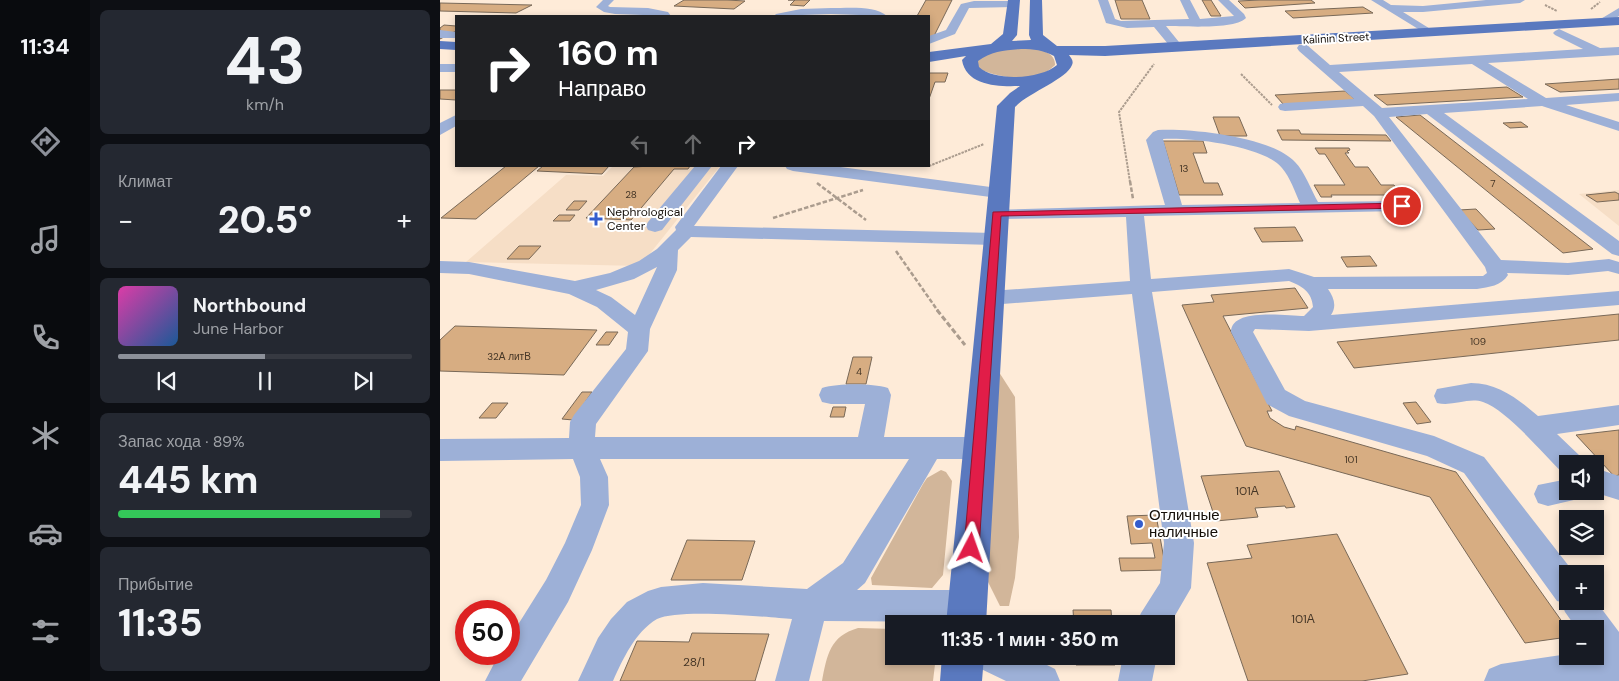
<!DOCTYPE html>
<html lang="ru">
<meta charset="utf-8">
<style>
body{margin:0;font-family:"DM Sans",sans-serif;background:#242831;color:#f1f3f6;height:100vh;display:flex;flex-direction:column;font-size:19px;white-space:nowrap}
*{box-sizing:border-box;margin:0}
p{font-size:16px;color:#9ea1a6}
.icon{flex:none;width:28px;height:28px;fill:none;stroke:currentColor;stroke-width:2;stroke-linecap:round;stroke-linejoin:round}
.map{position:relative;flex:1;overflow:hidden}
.details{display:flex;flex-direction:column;gap:10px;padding:10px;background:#0d0f14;width:350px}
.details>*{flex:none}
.top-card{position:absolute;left:15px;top:15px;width:475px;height:152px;border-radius:0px;box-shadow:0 2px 8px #0003;background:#202124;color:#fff;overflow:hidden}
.fabs{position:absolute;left:1119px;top:455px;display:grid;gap:10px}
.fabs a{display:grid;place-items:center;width:45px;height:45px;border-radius:0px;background:#171b24;box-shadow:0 2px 8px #0003;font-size:25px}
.speed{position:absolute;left:15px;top:600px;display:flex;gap:10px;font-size:25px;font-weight:700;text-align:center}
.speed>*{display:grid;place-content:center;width:65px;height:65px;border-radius:50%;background:#171b24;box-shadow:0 2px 8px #0003;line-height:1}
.speed .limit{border:8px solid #d22;background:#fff;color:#111}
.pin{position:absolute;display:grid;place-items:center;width:42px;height:42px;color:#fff;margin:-21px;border:2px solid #fff;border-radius:50%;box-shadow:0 1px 5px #0007}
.me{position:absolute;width:55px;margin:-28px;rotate:4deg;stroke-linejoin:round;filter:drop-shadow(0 0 4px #0008)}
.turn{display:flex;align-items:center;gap:18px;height:105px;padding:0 20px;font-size:22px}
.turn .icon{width:65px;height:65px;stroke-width:2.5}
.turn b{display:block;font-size:35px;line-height:42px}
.lanes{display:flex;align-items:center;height:48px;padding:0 20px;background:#0003;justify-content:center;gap:25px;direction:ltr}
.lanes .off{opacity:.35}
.big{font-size:38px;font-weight:800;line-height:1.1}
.details .card{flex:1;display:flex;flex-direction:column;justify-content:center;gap:8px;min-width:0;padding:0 18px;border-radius:8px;background:#242831}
.details .dial{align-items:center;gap:0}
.dial b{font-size:65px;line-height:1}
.song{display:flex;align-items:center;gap:15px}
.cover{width:60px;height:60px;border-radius:8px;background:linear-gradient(135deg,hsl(320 70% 55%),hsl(210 70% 35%))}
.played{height:5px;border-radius:2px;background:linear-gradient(90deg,#8c9099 50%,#363941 50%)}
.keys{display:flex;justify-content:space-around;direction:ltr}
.heat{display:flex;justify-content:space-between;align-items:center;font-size:28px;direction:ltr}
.charge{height:8px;border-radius:4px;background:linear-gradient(90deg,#34c759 89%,#363941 0)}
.trip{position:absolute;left:445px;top:615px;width:290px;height:50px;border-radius:0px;background:#171b24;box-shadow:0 2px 8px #0003;font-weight:800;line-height:50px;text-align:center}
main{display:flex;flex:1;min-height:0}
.dock{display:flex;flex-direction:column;width:90px;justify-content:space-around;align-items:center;background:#090b0e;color:#9ea1a6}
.dock .icon{width:35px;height:35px}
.dock .on{color:#8c9099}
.dock b{font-size:22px;color:#f1f3f6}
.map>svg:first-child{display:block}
</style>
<main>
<nav class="dock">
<b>11:34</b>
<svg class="icon on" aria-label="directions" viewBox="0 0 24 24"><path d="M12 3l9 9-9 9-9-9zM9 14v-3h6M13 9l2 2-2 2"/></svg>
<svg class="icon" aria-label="music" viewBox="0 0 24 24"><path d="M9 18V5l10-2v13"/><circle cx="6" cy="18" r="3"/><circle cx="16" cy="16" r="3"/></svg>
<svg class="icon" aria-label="phone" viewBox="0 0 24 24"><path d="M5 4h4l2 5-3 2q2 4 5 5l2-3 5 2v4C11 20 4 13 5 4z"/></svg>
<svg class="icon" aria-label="climate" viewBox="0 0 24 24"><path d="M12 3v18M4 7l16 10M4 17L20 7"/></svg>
<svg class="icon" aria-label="car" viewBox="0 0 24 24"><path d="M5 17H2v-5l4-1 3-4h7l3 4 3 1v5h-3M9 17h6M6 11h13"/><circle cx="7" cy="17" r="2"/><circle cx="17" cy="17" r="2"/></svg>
<svg class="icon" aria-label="filters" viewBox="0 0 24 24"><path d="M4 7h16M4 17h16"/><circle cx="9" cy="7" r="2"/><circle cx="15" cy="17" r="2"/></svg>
</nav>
<section class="details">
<div class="card dial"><b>43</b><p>km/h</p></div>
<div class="card"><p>Климат</p>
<div class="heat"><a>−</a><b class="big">20.5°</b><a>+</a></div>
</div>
<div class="card">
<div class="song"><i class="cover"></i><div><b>Northbound</b><p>June Harbor</p></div></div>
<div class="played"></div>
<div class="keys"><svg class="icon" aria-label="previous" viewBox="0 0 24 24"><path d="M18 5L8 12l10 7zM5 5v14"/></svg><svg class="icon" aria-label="pause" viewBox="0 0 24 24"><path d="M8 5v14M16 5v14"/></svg><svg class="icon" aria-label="next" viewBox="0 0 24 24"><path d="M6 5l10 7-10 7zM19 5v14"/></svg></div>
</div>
<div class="card"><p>Запас хода · 89%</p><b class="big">445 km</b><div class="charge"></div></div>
<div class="card"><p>Прибытие</p><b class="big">11:35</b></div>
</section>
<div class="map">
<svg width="1179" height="681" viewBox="0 0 1179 681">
<rect width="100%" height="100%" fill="#feebd8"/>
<!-- built -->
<path fill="#f6dec6" d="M173,166H280L200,266L26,262L126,175L163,176Z
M1179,190V226L1139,194Z"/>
<!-- green -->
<path fill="#d2b69a" d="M560,48C574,48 616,44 615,65C596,85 561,78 539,69L536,59Z
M557,369L575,397L579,537L575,578L569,606H560L545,576Z
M501,470L506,472L512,481L503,575L492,588L432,585L431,578L483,484L487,478Z
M418,628L454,629V656H496L493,681H382C387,655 390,636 418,628Z"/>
<!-- building -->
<path fill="#d7ad82" stroke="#796958" d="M244,0H287L305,1L294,9L234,6Z
M348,0H370L364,6L350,5L355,0Z
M486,0H512L493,38H489V16H477Z
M675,0H702L710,19H681Z
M762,0H771L781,16H771Z
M820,0H871L875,3L805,8L798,1Z
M0,3L92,5L76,13L0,11Z
M923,7L933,13L853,18L845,11Z
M4,25L16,26V31L0,39V28Z
M489,73H508L505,82H495L489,99Z
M1179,79V89L1120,92L1105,84Z
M1067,87L1083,97L947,105L934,95Z
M0,90H16V100L0,99Z
M905,91L916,100L844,105L835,95Z
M980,115L1153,249L1123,253L956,117Z
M773,117H799L807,136H780Z
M1081,122L1088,127L1070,128L1063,123Z
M837,130H859L861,134L946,135L951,141L842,140Z
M723,141H763L767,153H753L764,183H778L783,195H739Z
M875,148H909L910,150L907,151L909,153H905L915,167H928L941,185H954L964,199H950L947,195H891L892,197H881L874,185H905L885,154H879Z
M66,166H99L36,219L1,218Z
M103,166H169L162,174L97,171Z
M210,166H250L248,169H234L191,220L146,218L194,167Z
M1175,192L1179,194V200L1157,202L1146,195Z
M134,201H147L139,210H126Z
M1036,209L1055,229L1038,230L1019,210Z
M119,215H135L130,221H113Z
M855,227L863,241L822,242L814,228Z
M79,246H101L89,259H67Z
M930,256L937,266L907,267L901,257Z
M855,288L868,308L783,316L832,411H827L830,418L844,427L855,430L856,426L1016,472L1128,630V637L1085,643L990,497L806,446L742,305L774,302L771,295Z
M1179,314V340L914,368L897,342Z
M15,326L157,330L124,375L0,371V340Z
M166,332H178L169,345H156Z
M413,357H432L426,384H406Z
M142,392H152L133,420L122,419Z
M976,402L991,422L977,424L963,403Z
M52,403H68L56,418H39Z
M393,407H406L404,417H390Z
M1179,430V475L1174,476L1136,435Z
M839,471L855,507L846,508L845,506L815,508L818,517L776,521L761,476Z
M716,515L726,570L681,571L679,558H715L712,543L691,544L687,516Z
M897,534L968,674L922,681H808L767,563L812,558L807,545Z
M247,540L315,541L302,580H231Z
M633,610H671L672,624H634Z
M252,633L329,634L315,681H180L197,641L249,642Z
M636,656H674L675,665H636Z"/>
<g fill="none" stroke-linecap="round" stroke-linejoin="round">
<!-- path-far2 -->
<path stroke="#ab9c8e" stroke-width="2" stroke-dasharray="2.5 1" stroke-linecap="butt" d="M1105,5L1117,11
M1151,9L1160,2
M801,74L832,105
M489,166L544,144
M690,182L679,112L714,64"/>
<!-- path-far1 -->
<path stroke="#ab9c8e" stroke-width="2.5" stroke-dasharray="4.5 2" stroke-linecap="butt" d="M690,181L693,199
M377,183L426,220
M333,218L423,190
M456,251L498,311"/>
<!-- path -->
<path stroke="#ab9c8e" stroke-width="3" stroke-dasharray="5.5 2.5" stroke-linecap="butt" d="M497,310L525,345"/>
<!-- minor -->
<path fill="#9db0d7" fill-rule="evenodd" d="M163,0H174L168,6L170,7L208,8L228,12L231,16L175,14L164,12L156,7Z
M658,0H668L675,19L681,21L749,19L740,0H750L760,19L794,16L778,0H789L804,14L806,18C794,30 743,26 726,26L743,47L737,51L733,50L714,27L687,28L666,23Z
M931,0H943L951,5L983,6L1046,0H1085L1080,3L983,12H963L992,30L994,32L988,35Z
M534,1H573L578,4L573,7L529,8L515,34L489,44V36L506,30L521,4Z
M391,8C407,8 435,5 447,16L391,14L334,16L336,14L361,9Z
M1179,8V16L1167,24H1159L1157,22L1159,20Z
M1119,29L1160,48L1179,47V55L1048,63L1106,98L1179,93V101L1126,105L1179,122V131L1102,106L1004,113L1179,241V256L1172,254L987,114L949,117L1061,260L1128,263L1169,259L1179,262V274L1168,271L1128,275L1067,273L1068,275C1061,286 1049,287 1037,289H888C894,298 897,306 891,315L1179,291V305L869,331L815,329L813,332L845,390L865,401L994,436L1044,457L1135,574H1128V601L1155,600L1179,632V681H1044L1049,669L1061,664L1128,654V656H1155V629H1137L1125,612L1121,602L1117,601L1024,473L987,456L849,416L827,404L791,332C791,307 847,316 864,316L873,307C872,292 862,286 849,281L712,292L754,543L751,588L726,631V624H696L701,613L720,583L724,543L692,294L550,305L543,303L539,298L543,293L550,291L690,281L686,217L557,219L551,218L548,214L551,210L725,205L706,140L713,132L718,130C751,128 832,137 855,162C865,172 871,190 878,202L962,201L968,202L971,206L968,210L962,211L704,216L711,279L849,269L874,277L1043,276L1047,273L1045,267L934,116L923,106L845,111L840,110L838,107L840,104L845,103L914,99L859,51L857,48L859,45H867L890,65L1143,49L1115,35L1113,33L1115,31ZM1032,64L1088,99L942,108L899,72ZM723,139C750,137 825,146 842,168C850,177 855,192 860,203L742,205Z
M0,30L16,32V38H0Z
M0,64H16V72H0Z
M16,115V126L0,135V123Z
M255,166H272L222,230L215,232L208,230L206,226L208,222Z
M281,166H298L254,226L554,233L561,235L563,239L561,243L554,245L251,237L238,250L237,270L210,329L208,351L156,424L155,437H418L425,404H391L382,402L379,395L382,388C399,383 431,383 448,388L451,395L444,437H539L548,440L552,448L548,456L539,459H497L425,583L417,590H527L538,595L543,606L538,617L527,622L384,621L369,681H335L352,619C325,617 239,608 217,619C195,632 183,659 173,681H138L158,638L171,619L187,602L208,591L221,587L263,583L367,589L403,563L469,459H160L168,477L169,505L152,550L128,602L81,681H45L59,654H69V639L106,580L125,543L141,505L140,477L133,459L0,461V439L129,438L130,422L134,415L186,349L188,332L157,307L129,294L29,274L0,273V261L29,262L135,281L170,273L199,261L217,249L236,230L235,227ZM217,267L195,315L171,297L156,290L194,279Z
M345,166H393L558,188L564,189L567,193L564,197L558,198L353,171L347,169Z
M1031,383C1058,383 1078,399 1098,416L1179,405V425L1117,434L1140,456L1144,464H1128V474L1122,472C1103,454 1067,410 1043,402C1028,397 1013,407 997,403L994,396L997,389Z
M1155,468L1179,476V500L1150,491H1155Z
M1128,479V491H1142L1138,499L1108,506L1098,503L1094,494L1098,485Z
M534,656H589L615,669L620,681H566L539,668Z
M683,656H717L712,681H678Z"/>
<!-- major -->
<path fill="#5a79bf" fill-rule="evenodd" d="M568,0H580L577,35L572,41L591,40L589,35L590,0H602L603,35L617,46H665L1179,17V25L665,56L629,55C631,58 634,61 632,65C627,79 588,93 575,107L546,624H506L557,106L570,93L580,86C559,87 526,86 522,60L526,56L489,62V52L551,44L563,34ZM581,49C594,49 603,50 614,56L617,65C601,79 555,82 539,67L538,61C551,51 566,50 581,49Z
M0,41L16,42V50L0,49Z
M502,656H544L542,681H500Z"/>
</g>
<!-- route -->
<path fill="#e11d48" stroke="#92132f" d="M962,203L967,206L965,208L561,216L539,548L537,553L531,555L526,553L524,548L553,212Z"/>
<!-- markers -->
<g fill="#345dcd" stroke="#fff" stroke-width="2">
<path d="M153.5 211.5h5v5h5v5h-5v5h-5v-5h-5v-5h5z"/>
<circle cx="699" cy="524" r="5"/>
</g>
<g text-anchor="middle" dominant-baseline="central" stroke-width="4" stroke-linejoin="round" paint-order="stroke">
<!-- number labels -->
<g font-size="10" fill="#453626">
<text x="744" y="168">13</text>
<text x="1053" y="183">7</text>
<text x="191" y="194">28</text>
<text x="1038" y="341">109</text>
<text x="69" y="356">32А литВ</text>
<text x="419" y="371">4</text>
<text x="911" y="459">101</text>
</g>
<!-- far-street labels -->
<g font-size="11" fill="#140e08" stroke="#fff">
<text transform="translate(896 38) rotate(-3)">Kalinin Street</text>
</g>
<!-- poi labels -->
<g font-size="12" fill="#140e08" stroke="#fff" text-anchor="start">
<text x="167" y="212">Nephrological<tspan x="167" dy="14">Center</tspan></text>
</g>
<!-- near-number labels -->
<g font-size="12" fill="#453626">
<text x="807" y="491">101А</text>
<text x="863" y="619">101А</text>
<text x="254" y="662">28/1</text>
</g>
<!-- near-poi labels -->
<g font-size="15" fill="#140e08" stroke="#fff" text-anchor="start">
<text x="709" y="515">Отличные<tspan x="709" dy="17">наличные</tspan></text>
</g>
</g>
</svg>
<div class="fabs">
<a><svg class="icon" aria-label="sound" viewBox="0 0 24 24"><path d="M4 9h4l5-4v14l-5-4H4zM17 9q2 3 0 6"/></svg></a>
<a><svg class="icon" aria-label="layers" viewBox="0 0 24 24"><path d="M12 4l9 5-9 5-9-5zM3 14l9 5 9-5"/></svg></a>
<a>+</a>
<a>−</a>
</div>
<div class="speed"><div class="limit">50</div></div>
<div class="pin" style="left:962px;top:206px;background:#d93025"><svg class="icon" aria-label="arrive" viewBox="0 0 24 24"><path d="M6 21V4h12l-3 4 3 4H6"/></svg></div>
<svg class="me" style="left:531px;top:548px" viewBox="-20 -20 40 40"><path d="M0-17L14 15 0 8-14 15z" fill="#e11d48" stroke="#fff" stroke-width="4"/></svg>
<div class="trip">11:35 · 1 мин · 350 m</div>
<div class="top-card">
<div class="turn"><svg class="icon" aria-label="right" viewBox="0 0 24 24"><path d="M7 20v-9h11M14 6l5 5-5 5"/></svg><div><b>160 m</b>Направо</div></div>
<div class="lanes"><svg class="icon off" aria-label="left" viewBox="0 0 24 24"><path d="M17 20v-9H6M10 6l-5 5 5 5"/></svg><svg class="icon off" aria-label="ahead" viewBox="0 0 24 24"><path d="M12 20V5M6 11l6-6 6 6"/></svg><svg class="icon" aria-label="right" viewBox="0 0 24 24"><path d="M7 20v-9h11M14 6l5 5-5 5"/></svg></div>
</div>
</div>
</main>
